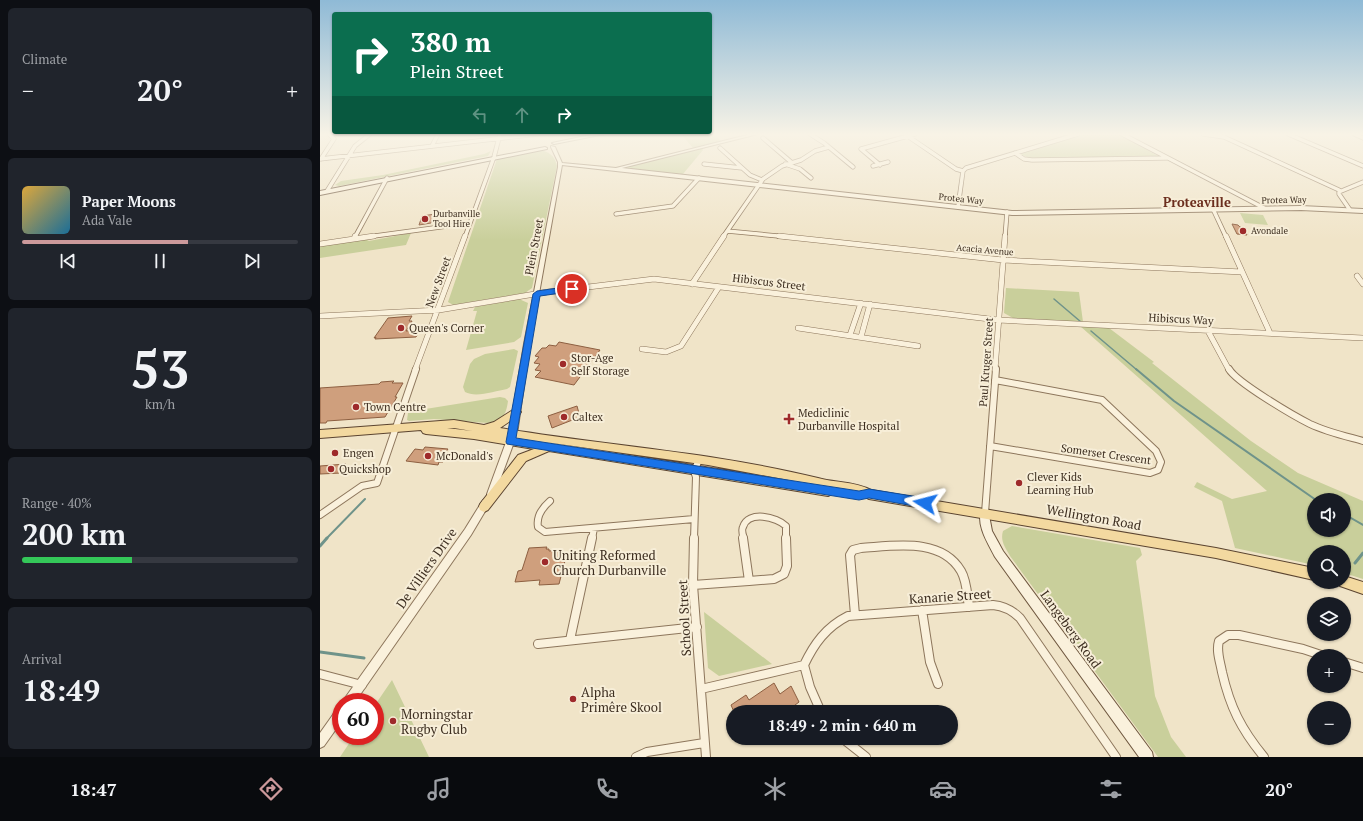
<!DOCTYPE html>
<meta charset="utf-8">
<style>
body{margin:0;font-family:"PT Serif",serif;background:#20242c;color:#f1f3f6;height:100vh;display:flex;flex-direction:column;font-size:15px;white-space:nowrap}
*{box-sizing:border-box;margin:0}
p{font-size:13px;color:#9ea1a6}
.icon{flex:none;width:22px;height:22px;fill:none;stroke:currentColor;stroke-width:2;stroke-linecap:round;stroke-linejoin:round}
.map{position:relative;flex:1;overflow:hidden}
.sheet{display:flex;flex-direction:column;gap:8px;padding:8px;background:#0d0f14;width:320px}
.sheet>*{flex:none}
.banner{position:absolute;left:12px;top:12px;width:380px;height:122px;border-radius:4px;box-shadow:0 1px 3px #0004;background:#0b6e4f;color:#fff;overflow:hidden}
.buttons{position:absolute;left:987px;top:493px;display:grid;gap:8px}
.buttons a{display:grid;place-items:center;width:44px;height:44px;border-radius:50%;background:#171b24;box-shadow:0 1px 3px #0004;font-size:20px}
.speed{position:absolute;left:12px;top:693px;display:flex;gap:8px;font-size:20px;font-weight:700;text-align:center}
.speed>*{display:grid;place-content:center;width:52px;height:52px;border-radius:50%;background:#171b24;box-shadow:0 1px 3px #0004;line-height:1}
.speed .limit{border:6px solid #d22;background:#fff;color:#111}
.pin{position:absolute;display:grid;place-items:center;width:34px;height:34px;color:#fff;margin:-17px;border:2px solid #fff;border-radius:50%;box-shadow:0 1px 4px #0007}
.me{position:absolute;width:44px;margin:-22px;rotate:279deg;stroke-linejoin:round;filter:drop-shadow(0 0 3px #0008)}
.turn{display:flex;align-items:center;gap:14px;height:84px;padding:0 12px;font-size:18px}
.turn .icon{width:52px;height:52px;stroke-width:2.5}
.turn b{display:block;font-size:28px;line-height:34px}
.lanes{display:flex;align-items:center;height:38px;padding:0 12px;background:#0003;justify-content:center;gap:20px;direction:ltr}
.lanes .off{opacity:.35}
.big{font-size:30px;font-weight:700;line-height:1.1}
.sheet .card{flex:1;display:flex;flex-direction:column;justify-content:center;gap:6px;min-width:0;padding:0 14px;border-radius:6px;background:#20242c}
.sheet .dial{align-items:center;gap:0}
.dial b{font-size:52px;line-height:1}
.song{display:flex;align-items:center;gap:12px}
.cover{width:48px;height:48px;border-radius:6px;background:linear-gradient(135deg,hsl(40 70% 55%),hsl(200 70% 35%))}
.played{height:4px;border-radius:2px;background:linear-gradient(90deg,#cc999b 60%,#363941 60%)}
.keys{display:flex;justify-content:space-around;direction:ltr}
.heat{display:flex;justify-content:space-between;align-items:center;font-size:22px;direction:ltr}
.charge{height:6px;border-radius:3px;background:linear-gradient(90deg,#34c759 40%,#363941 0)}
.trip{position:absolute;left:406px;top:705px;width:232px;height:40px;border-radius:20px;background:#171b24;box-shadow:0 1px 3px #0004;font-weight:700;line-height:40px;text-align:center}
.tab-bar{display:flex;height:64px;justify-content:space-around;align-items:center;background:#090b0e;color:#9ea1a6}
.tab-bar .icon{width:28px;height:28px}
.tab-bar .on{color:#cc999b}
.tab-bar b{font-size:18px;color:#f1f3f6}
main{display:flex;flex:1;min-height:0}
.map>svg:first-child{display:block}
</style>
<main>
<section class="sheet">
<div class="card"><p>Climate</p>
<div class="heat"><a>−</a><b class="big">20°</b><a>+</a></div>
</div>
<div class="card">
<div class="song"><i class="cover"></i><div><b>Paper Moons</b><p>Ada Vale</p></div></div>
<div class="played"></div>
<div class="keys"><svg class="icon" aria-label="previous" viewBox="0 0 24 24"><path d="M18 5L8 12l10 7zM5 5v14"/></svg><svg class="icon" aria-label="pause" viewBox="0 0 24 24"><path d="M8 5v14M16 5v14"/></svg><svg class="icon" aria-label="next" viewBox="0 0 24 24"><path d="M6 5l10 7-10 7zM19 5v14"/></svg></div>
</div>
<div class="card dial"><b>53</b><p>km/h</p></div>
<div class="card"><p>Range · 40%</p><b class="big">200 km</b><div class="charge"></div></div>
<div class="card"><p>Arrival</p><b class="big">18:49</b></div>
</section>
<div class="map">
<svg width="1043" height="757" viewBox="0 0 1043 757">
<rect width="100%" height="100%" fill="#f0e4c8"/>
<!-- green -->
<path fill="#c9cf9b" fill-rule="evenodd" d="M361,134H393L401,141L373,148Z
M762,134H799L840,157L712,159L700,154Z
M382,148L383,150L363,174L304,168Z
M218,150C229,151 235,156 237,166L212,288L205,293L133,305L128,302L177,159L180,158Z
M171,151L168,156L19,186L15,185L21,181L63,175L164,154Z
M920,213L943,215L948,225L925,223Z
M91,233L86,245L0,258V245L46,239L49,241Z
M686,288L759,292L763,322L693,318L684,313Z
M199,299L208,303L201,337L194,342L146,350L157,311H153L155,307Z
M760,326L789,328L834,362L832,363L931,441L978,473L1043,501V579L1024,573V552H994V565L915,548L902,501L874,487L877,482L912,499L947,491ZM994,500H1024V530H994Z
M194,349L198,351L190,387L187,389C175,391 156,398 145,392L143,387L150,364L154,359L165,354Z
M180,397L185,398L188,401C186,415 183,421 168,423L114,419L89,421L87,420L88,413L93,411Z
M692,526L820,548L822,555L816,561L835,696L851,737L866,757H838L690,556C685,547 680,541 683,531Z
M384,612L452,664L399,676L388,668Z
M72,680L109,757H20L34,736H55V705Z"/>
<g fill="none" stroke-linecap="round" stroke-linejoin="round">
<!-- stream-far2 -->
<path stroke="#6f938a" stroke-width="1.5" d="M734,299L761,322
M771,331L817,370"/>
<!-- stream-far1 -->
<path stroke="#6f938a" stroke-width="2" d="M816,369L854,401L996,500
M1024,514L1043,525
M6,539L45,499"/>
<!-- stream -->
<path stroke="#6f938a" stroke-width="3" d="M0,546L7,538
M1035,563L1043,553
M0,652L44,658"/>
</g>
<!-- building -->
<path fill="#cf9f7d" stroke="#8d5f41" d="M115,214L111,223L99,225L102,216Z
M912,224L918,225L920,227L923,228L927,235L917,234Z
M92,316L89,321H92L91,323L86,331L100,330L96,337L55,339L56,337L54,338L68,318Z
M239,342L280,350L254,385L215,377L221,371L215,370L220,364L214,363L219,357L215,356L222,348H226L229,345L236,346Z
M74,381L72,383H83L75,397H77L65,417L7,421L6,423H0V388L59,384L61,382Z
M257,406L260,417L232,428L228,416Z
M105,447L128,449L125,453H129L123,462H119L118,465L86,461L95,449L103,450Z
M26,464L21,473L0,474V466Z
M227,547L226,549H229V551L242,550V553H247L239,584L219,585L220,580L195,582L198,571L202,570L209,548Z
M454,683L460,694L471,686L479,702L466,712H414L411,705L426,695L429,700Z"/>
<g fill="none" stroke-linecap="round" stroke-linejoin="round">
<!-- minor-far3 casing -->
<g stroke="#8d765c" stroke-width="5">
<path id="minor-far3" d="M490,134L504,143L533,167
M802,134L944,208
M883,134L904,137L1019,190V194L1030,210
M968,134L1043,166
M1034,134L1043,138
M586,135L636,169L643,171
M443,138L471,162
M112,146L118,134
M400,148L430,175L442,180
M695,153L704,159L712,160L847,158
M0,159L218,134
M1,159L14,139L9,134
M384,164L422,168
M465,164L480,169L491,178
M560,165L541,149L595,134
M553,166L568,162
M643,171L646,168L758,134
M7,191L35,146L50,134
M1019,192L1043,182
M638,207L643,171
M893,209L906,237
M296,214L353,206L379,178
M407,231L469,237
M35,237L67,178
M47,237L150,223
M145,237L174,157L180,134
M403,237L443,179L462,166L481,160L495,151L509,147
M685,237L687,212"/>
</g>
<!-- minor-far2 casing -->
<g stroke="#8d765c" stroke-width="6">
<path id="minor-far2" d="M459,236L683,260L922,272
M906,236L950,333
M34,239L35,236
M0,244L54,236
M1037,276L1043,284
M372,284L404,236
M0,316L119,310L227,292L334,279L678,320L1043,338
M478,328L598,346
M888,331L909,370
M530,335L541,303
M541,337L550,304
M322,349L346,352L361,346L399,287
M95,370L145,236
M675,370L685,236"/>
</g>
<!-- minor-far1 casing -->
<g stroke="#8d765c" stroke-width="8">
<path id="minor-far1" d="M909,369C916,382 974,416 990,424C1007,432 1025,436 1043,441
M670,446L830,473L838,470L841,462L836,451L782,400L675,380
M230,501C222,508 216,516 218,527L225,532L374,519
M665,513L676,369
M0,515L42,486L57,483L96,369
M272,539L274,528
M374,539L376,477L374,471L379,460
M424,539C423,535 421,530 423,527C428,510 457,517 466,526V539"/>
</g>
<!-- minor casing -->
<g stroke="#8d765c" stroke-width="10">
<path id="minor" d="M374,538L373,585L386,757
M423,538L429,581
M429,581L454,579L464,574L467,566L466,538
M373,585L429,581
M602,610L610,662L618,684
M535,615L530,555L533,550L541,548C574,546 621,537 641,571C647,581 647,595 649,607
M250,640L272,538
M218,644L377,627
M1024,662L1043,668
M484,665C494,644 506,627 528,616L673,605C684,606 692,610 700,618L796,757
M0,674L42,685
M381,689L484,665L490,687L501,712
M522,738L546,757
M316,757L327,752L384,743
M944,757C921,729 910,707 902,672C900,661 896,651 899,641L908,635H919L983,649L1004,656"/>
</g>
<!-- tertiary casing -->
<g stroke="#8d765c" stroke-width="2">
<path id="tertiary" d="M431,134H438L302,168L692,211L981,206L1043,209V213L981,210L692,215L242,165L210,344L197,434L175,494L174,497L171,498L168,497L167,494L189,434L204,344L238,167V162L231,147V146L235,147L242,163L296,168Z
M166,499L169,500L170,503L151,535L35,702H24L25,698L145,529L163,500Z
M21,708V722L4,746L0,748V733L17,709Z"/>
</g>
<!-- secondary casing -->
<g stroke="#6f573f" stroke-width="2">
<path id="secondary" d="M275,134H285L234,144L232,143Z
M225,147L227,148V149L0,195V191Z
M665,509L668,510L672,531L683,551L832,752L833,757H819L675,557C669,545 655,524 662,510Z"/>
</g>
<!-- primary casing -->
<g stroke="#5b4430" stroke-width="2">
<path id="primary" d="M196,408L199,409L201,412L199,415L180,428C286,446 393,452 498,478C515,483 534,481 551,490L896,548L994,568V580L896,558L549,499L538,493L513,490L512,494L508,496L229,451L206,461L168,510L164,512L160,510L159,507L160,504L198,455L214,449L154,439L106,434L103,433L101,430L0,438V430L134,420L164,425L174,422ZM127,428H134L152,431ZM225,442L388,465L474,481Z
M1024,576L1043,582V594L1020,586L1018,582H1024Z"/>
</g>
<!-- minor-far3 -->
<use href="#minor-far3" stroke="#faf1dc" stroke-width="3.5"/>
<!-- minor-far2 -->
<use href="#minor-far2" stroke="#faf1dc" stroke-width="5"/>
<!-- minor-far1 -->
<use href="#minor-far1" stroke="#faf1dc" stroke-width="6"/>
<!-- minor -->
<use href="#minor" stroke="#faf1dc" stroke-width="8"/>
<!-- tertiary -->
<use href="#tertiary" fill="#faf1dc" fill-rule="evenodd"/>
<!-- secondary -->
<use href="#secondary" fill="#faf1dc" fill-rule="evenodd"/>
<!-- primary -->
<use href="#primary" fill="#f3d9a0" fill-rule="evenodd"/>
</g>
<!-- sky -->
<linearGradient id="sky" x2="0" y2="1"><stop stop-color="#8fbad6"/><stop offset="0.56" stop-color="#f8f3e6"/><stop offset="1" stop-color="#f8f3e6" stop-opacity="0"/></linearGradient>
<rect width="1043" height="240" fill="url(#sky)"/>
<!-- route -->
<path fill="#1a73e8" stroke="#114b97" d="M252,286L255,287V291L220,296L196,438L539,491L549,489L605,498L609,499L610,503L609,506L605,508L549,498L539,500L187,444L186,442L213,294L217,291Z"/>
<!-- markers -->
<g fill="#9e2a2b" stroke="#f7eed8" stroke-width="1.5">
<circle cx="105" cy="219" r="4"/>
<circle cx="923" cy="231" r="4"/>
<circle cx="81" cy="328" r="4"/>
<circle cx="243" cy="364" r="4"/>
<circle cx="36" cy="407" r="4"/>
<circle cx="244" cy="417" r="4"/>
<path d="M467 413h4v4h4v4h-4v4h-4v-4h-4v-4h4z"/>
<circle cx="15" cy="453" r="4"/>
<circle cx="108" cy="456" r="4"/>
<circle cx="11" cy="469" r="4"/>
<circle cx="699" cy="483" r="4"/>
<circle cx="225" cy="562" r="4"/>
<circle cx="253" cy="699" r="4"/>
<circle cx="73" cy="721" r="4"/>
</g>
<g text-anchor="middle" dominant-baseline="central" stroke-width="4" stroke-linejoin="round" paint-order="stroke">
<!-- far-street labels -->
<g font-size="9" fill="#3d2e20" stroke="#f7eed8">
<text transform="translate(641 199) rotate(6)">Protea Way</text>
<text transform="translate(964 200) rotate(-1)">Protea Way</text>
<text transform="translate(665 250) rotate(5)">Acacia Avenue</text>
</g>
<!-- far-poi labels -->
<g font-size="9" fill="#3d2e20" stroke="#f7eed8" text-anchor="start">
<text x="113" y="214">Durbanville<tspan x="113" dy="10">Tool Hire</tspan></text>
<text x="931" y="231">Avondale</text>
</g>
<!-- street labels -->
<g font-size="11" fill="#3d2e20" stroke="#f7eed8">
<text transform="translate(214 247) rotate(-79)">Plein Street</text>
<text transform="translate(118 282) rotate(-70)">New Street</text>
<text transform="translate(449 282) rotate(7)">Hibiscus Street</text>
<text transform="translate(861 319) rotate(3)">Hibiscus Way</text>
<text transform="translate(666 362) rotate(-86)">Paul Kruger Street</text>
<text transform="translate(786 454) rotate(8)">Somerset Crescent</text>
</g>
<!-- poi labels -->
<g font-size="11" fill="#3d2e20" stroke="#f7eed8" text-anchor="start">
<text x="89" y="328">Queen's Corner</text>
<text x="251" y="358">Stor-Age<tspan x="251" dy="13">Self Storage</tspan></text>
<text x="44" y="407">Town Centre</text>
<text x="478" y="413">Mediclinic<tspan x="478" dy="13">Durbanville Hospital</tspan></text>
<text x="252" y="417">Caltex</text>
<text x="23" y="453">Engen</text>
<text x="116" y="456">McDonald's</text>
<text x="19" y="469">Quickshop</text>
<text x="707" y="477">Clever Kids<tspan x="707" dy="13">Learning Hub</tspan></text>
</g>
<!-- far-district labels -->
<g font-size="13" font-weight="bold" fill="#6b2e1e" stroke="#f7eed8">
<text x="877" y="202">Proteaville</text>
</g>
<!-- near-street labels -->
<g font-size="13" fill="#3d2e20" stroke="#f7eed8">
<text transform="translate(774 517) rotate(10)">Wellington Road</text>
<text transform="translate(106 568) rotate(-55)">De Villiers Drive</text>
<text transform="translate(630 596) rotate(-4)">Kanarie Street</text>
<text transform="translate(364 618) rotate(-93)">School Street</text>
<text transform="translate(751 629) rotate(54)">Langeberg Road</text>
</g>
<!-- near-poi labels -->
<g font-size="13" fill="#3d2e20" stroke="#f7eed8" text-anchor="start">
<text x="233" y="555">Uniting Reformed<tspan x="233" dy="15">Church Durbanville</tspan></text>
<text x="261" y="692">Alpha<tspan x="261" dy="15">Primêre Skool</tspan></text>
<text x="81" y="714">Morningstar<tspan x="81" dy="15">Rugby Club</tspan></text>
</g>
</g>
</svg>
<div class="buttons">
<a><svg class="icon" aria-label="sound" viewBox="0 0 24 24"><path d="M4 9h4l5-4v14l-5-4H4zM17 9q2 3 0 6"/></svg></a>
<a><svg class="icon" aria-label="search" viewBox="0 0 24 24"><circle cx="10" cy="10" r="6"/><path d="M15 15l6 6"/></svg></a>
<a><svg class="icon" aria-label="layers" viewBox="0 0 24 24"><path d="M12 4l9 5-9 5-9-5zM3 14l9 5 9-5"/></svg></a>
<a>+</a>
<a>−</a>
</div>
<div class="speed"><div class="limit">60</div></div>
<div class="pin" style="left:252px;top:289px;background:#d93025"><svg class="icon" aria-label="arrive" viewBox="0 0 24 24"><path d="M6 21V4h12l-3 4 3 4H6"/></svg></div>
<svg class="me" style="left:605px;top:503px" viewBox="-20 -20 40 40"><path d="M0-17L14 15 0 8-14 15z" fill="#1a73e8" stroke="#fff" stroke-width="4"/></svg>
<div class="trip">18:49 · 2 min · 640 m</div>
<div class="banner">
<div class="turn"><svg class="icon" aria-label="right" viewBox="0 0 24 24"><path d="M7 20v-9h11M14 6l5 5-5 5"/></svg><div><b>380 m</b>Plein Street</div></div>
<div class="lanes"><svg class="icon off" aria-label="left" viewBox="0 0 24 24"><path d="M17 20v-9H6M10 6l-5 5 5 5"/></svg><svg class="icon off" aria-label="ahead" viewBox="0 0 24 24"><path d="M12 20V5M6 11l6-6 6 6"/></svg><svg class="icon" aria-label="right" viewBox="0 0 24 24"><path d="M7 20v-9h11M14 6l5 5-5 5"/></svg></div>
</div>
</div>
</main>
<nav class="tab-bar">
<b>18:47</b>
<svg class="icon on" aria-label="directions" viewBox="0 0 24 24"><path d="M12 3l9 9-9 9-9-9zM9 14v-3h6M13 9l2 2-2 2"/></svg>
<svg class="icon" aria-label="music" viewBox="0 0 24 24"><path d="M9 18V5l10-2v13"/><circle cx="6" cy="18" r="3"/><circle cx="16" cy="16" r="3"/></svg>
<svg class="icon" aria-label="phone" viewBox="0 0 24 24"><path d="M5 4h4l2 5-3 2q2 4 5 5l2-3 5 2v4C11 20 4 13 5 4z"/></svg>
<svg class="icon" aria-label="climate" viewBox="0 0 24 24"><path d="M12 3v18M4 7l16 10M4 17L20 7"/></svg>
<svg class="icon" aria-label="car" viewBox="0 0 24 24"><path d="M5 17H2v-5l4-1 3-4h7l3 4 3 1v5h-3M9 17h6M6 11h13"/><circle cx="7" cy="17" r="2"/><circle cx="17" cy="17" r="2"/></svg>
<svg class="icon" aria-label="filters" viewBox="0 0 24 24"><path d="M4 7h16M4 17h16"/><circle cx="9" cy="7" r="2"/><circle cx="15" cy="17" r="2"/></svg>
<b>20°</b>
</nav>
